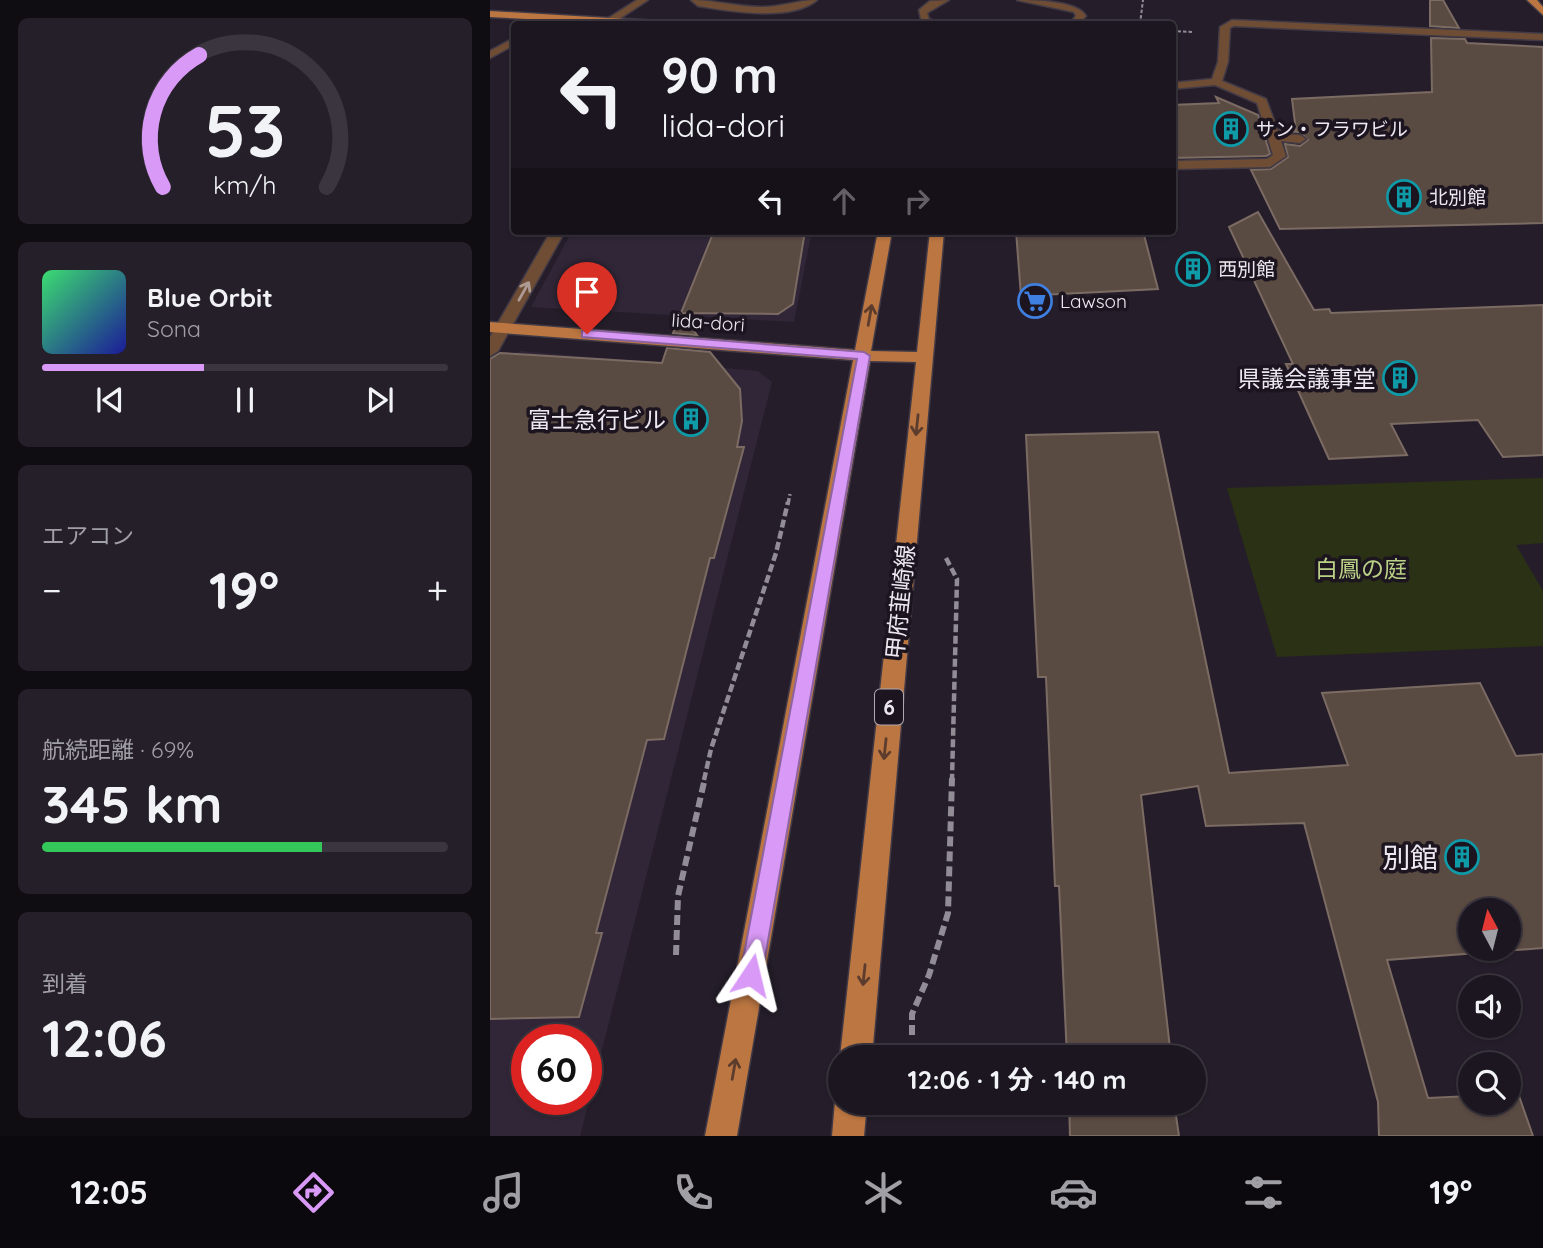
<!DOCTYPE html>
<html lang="ja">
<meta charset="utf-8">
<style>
body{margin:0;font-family:Quicksand,"Noto Sans JP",sans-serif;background:#251f29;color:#f1f3f6;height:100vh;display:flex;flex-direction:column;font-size:26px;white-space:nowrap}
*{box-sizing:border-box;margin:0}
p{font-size:23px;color:#a09fa5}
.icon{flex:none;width:38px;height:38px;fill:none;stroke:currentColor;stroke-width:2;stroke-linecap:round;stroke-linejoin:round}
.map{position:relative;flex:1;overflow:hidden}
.drawer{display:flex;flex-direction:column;gap:18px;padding:18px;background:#0f0c12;width:490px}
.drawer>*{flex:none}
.guide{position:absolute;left:21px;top:21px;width:665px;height:214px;border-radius:7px;box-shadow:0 2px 5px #0004,0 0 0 2px #3a353e;background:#1c1620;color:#f1f3f6;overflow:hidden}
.needle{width:46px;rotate:353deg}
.tools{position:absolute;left:968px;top:898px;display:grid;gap:14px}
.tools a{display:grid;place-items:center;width:63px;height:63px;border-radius:50%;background:#1c1620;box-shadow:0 2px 5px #0004,0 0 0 2px #3a353e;font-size:35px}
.speed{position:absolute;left:21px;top:1024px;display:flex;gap:14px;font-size:35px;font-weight:700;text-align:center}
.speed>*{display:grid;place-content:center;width:91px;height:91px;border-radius:50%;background:#1c1620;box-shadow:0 2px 5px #0004,0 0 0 2px #3a353e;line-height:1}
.speed .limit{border:10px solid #d22;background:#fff;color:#111}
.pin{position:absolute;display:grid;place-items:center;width:60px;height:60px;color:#fff;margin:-72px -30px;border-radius:50% 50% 50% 0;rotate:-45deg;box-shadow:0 0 7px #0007}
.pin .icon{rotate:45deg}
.me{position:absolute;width:77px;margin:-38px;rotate:10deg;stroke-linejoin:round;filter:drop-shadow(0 0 5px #0008)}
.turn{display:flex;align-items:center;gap:24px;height:147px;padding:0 35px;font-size:32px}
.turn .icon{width:91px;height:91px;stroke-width:2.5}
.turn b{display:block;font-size:49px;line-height:60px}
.lanes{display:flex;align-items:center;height:66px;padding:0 35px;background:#0003;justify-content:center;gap:35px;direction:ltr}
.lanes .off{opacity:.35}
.big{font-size:52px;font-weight:700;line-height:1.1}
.drawer .tile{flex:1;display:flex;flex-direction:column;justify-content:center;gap:10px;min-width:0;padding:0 24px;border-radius:10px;background:#251f29}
.drawer .dial{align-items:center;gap:0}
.dial svg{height:182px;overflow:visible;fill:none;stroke:#3a353e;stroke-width:7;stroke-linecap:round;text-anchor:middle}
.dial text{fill:#f1f3f6;stroke:none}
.song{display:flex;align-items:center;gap:21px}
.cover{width:84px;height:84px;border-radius:10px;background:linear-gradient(135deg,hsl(140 70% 55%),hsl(240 70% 35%))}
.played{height:7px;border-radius:4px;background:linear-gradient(90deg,#d99af7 40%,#3a353e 40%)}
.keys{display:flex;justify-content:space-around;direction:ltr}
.heat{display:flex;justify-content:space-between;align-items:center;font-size:38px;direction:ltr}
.charge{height:10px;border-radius:5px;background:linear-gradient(90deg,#34c759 69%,#3a353e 0)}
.trip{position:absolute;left:338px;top:1045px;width:378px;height:70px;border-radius:35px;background:#1c1620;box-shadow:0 2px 5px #0004,0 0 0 2px #3a353e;font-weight:700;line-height:70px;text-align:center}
.dock{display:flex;height:112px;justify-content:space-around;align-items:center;background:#0b090d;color:#a09fa5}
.dock .icon{width:49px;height:49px}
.dock .active{color:#d99af7}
.dock b{font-size:32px;color:#f1f3f6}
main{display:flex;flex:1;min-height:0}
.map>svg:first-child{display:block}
</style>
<main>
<section class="drawer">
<div class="tile dial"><svg viewBox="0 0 100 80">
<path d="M14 69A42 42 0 1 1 86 69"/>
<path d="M14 69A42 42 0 0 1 30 11" stroke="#d99af7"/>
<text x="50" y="56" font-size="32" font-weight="700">53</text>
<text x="50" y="72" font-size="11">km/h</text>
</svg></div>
<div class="tile">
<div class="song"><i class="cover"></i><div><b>Blue Orbit</b><p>Sona</p></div></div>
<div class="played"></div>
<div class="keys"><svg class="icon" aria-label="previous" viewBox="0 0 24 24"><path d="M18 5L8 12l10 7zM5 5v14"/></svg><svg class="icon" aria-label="pause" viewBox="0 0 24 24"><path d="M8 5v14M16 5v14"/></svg><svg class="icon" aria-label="next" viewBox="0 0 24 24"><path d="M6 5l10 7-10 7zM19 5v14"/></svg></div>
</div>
<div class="tile"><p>エアコン</p>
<div class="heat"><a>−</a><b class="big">19°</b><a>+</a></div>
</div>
<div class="tile"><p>航続距離 · 69%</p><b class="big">345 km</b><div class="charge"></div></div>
<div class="tile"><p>到着</p><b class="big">12:06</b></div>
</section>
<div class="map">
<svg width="1053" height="1136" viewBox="0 0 1053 1136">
<rect width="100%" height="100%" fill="#251e2a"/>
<!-- built -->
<path fill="#302637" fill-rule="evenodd" d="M82,231H322L304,322L41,307Z
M30,351L268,371L282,382L90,1136H0V380L12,358ZM37,1040H96V1099H37Z"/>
<!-- green -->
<path fill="#2a3115" d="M1053,478V543L1026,545L1053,591V646L787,657L737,488Z"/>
<!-- building -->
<path fill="#594a42" stroke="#7b6b63" stroke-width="2" fill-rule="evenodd" d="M940,0H953L969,28L940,26Z
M941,38L975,39L977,43L1053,47V223L790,229L761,170L781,169L798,157L795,144L810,146L818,140L810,132L791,131L788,124L806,131L802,99L942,92Z
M726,97L768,115L780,154L776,156L682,158V105L729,103Z
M768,212L824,310L839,309L841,313L1053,305V455L1013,457L988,420L901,424L917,455L839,459L796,364H803L739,227Z
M224,231H315L303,304L288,314L191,313Z
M526,231H653L668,289L531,296Z
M191,314L207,335L183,333Z
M177,348L220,352L250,389L252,421L247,447H254L224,558H220L174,739L157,740L106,933H112L89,1017L0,1019V359L10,353L172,363Z
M668,432L739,773L858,765L832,693L990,683L1026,756L1053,754V948L897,960L938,1098L980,1096V1102H1018V1094L1028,1093L1043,1136H889L888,1102L814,823L716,826L708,786L651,795L681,1057H577L569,886H565L556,677H548L536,435ZM980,910H1018V948H980Z
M579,1102H684L689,1136H580Z"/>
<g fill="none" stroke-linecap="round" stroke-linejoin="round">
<!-- minor casing -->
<g stroke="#413a46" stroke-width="3">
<path id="minor" d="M147,0H158L123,23H117V19Z
M201,0C224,0 249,7 272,7C291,7 309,0 327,0C301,22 239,11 208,6Z
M459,0L437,13L439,19L452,24L432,23L429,10L440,1Z
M527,0C545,0 588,1 596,16L588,24H579L586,16L584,12Z
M63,16L66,17V21L60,24H49Z
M742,20L1053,34V40L744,26L740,28L738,62L732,81L776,99L789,134L810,135L816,139L810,143L791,141L796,156L780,167L682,169V161L777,159L783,155L767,103L725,85L682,89V83L722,79L728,62L730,27Z
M24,38V45L0,58V51Z
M61,231H75L8,351L0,356V337Z"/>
</g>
<!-- major casing -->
<g stroke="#413a46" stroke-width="3">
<path id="major" d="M1037,0H1047L1053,7V15Z
M0,11L169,21L174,24H129L0,17Z
M388,231H402L381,351L427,352L440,231H454L382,1057H350L426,362L380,361L247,1136H215L363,360L0,332V322L365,350Z
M350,1091V1102H377L374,1136H342L345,1102Z"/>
</g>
<!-- path-far3 -->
<path stroke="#928c96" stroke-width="2" stroke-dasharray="3.5 2" stroke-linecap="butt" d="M650,24L653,0
M682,31L703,32"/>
<!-- path-far2 -->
<path stroke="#928c96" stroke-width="3.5" stroke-dasharray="6 2.5" stroke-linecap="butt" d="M298,504L300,494"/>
<!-- path-far1 -->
<path stroke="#928c96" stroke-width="4.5" stroke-dasharray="8 3.5" stroke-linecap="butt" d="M456,558L467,579L462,780
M214,780L221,749L286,553L298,502"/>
<!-- path -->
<path stroke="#928c96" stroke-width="6" stroke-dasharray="10 5" stroke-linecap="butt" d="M186,955L188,896L215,778
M422,1035V1014L439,975L458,913L462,778"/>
<!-- minor -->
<use href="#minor" fill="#6e4d34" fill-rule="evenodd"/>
<!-- major -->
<use href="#major" fill="#bb7641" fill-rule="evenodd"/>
</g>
<!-- one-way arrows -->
<defs><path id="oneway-shaft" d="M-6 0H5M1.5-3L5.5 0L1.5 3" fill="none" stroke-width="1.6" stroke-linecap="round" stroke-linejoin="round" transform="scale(1.75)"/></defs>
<use stroke="#ad9a92" href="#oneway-shaft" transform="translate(34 291) rotate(-61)"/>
<g stroke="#5c3c2d">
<use href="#oneway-shaft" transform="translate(380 315) rotate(-80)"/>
<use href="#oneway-shaft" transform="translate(427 425) rotate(96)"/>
<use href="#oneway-shaft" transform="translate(395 749) rotate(96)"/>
<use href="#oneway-shaft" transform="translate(374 975) rotate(96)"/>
<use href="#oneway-shaft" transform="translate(244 1069) rotate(-80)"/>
</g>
<!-- route -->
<path fill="#d99af7" stroke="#8d64a1" stroke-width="2" d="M97,330L374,352L380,356L272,975L269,983L261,986L253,983L250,975L367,359L92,337V331Z"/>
<!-- icons -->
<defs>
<g id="building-ring" transform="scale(1.75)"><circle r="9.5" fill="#1c1520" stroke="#0f9aa8" stroke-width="1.5"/><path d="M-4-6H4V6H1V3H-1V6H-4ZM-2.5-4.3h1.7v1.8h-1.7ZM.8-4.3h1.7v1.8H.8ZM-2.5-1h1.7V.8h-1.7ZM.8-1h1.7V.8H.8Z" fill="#0f9aa8"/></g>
<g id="supermarket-ring" transform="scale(1.75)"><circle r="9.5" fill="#1c1520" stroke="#3f7fe0" stroke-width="1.5"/><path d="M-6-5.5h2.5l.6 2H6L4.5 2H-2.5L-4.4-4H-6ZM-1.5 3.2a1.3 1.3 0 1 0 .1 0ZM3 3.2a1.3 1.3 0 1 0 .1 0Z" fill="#3f7fe0"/></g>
</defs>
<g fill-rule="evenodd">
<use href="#building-ring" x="741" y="129"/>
<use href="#building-ring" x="914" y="197"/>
<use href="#building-ring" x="703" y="269"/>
<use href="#supermarket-ring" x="545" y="301"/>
<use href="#building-ring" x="910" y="378"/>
<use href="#building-ring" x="201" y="419"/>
<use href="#building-ring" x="972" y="857"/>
</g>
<g text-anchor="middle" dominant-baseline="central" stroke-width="7" stroke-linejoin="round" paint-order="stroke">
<!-- far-poi labels -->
<g font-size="19" fill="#ece7f0" stroke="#1c1520" text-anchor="start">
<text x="766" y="129">サン・フラワビル</text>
<text x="939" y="197">北別館</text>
<text x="728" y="269">西別館</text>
<text x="570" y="301">Lawson</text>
</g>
<!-- far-street labels -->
<g font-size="19" fill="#ece7f0" stroke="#1c1520">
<text transform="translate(218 322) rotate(4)">Iida-dori</text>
</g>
<!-- shield labels -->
<rect fill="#1c1520" stroke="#aea8b2" stroke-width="2" x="385" y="689.5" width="28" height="35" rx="5"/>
<g font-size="21" font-weight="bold" fill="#ece7f0">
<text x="399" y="707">6</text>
</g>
<!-- poi labels -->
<g font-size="23" fill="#ece7f0" stroke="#1c1520" text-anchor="end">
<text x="886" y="378">県議会議事堂</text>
<text x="176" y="419">富士急行ビル</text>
</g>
<!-- park labels -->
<g font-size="23" fill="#bad086" stroke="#1c1520">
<text x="871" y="568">白鳳の庭</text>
</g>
<!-- street labels -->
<g font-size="23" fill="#ece7f0" stroke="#1c1520">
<text transform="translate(410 602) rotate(-84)">甲府韮崎線</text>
</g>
<!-- near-poi labels -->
<g font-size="28" fill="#ece7f0" stroke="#1c1520" text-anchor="end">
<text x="948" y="857">別館</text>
</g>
</g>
</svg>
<div class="tools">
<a><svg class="needle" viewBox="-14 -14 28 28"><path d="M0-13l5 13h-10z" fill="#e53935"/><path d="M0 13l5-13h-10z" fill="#a09fa5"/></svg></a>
<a><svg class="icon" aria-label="sound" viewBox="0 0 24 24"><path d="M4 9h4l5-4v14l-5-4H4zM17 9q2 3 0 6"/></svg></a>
<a><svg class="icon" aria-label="search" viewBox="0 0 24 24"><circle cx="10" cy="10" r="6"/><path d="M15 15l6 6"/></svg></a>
</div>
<div class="speed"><div class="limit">60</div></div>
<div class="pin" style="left:97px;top:334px;background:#d93025"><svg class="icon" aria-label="arrive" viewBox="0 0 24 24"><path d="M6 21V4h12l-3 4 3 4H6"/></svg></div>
<svg class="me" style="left:261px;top:975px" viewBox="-20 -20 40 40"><path d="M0-17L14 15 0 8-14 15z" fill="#d99af7" stroke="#fff" stroke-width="4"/></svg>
<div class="trip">12:06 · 1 分 · 140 m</div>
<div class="guide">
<div class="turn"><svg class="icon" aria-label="left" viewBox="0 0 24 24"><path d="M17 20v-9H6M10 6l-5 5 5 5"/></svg><div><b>90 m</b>Iida-dori</div></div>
<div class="lanes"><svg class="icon" aria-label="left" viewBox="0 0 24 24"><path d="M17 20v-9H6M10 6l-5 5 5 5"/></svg><svg class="icon off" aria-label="ahead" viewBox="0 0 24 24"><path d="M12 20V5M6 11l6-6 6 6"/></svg><svg class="icon off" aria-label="right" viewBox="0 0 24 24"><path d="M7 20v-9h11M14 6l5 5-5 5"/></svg></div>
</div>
</div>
</main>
<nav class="dock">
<b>12:05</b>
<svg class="icon active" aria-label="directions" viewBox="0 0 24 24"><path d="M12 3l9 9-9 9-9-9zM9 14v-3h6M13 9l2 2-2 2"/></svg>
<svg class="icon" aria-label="music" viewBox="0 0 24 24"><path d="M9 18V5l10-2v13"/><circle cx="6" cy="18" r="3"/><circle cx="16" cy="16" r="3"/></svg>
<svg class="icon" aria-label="phone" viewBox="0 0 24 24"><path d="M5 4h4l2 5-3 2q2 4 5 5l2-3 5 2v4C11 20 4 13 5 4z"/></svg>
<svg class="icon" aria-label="climate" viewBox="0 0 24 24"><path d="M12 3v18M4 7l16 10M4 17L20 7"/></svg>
<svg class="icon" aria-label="car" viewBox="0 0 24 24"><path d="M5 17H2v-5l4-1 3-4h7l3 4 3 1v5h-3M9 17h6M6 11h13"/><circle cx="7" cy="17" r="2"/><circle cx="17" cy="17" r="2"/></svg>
<svg class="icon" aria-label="filters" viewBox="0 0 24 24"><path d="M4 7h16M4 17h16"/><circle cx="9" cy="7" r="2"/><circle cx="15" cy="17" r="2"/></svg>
<b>19°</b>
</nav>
